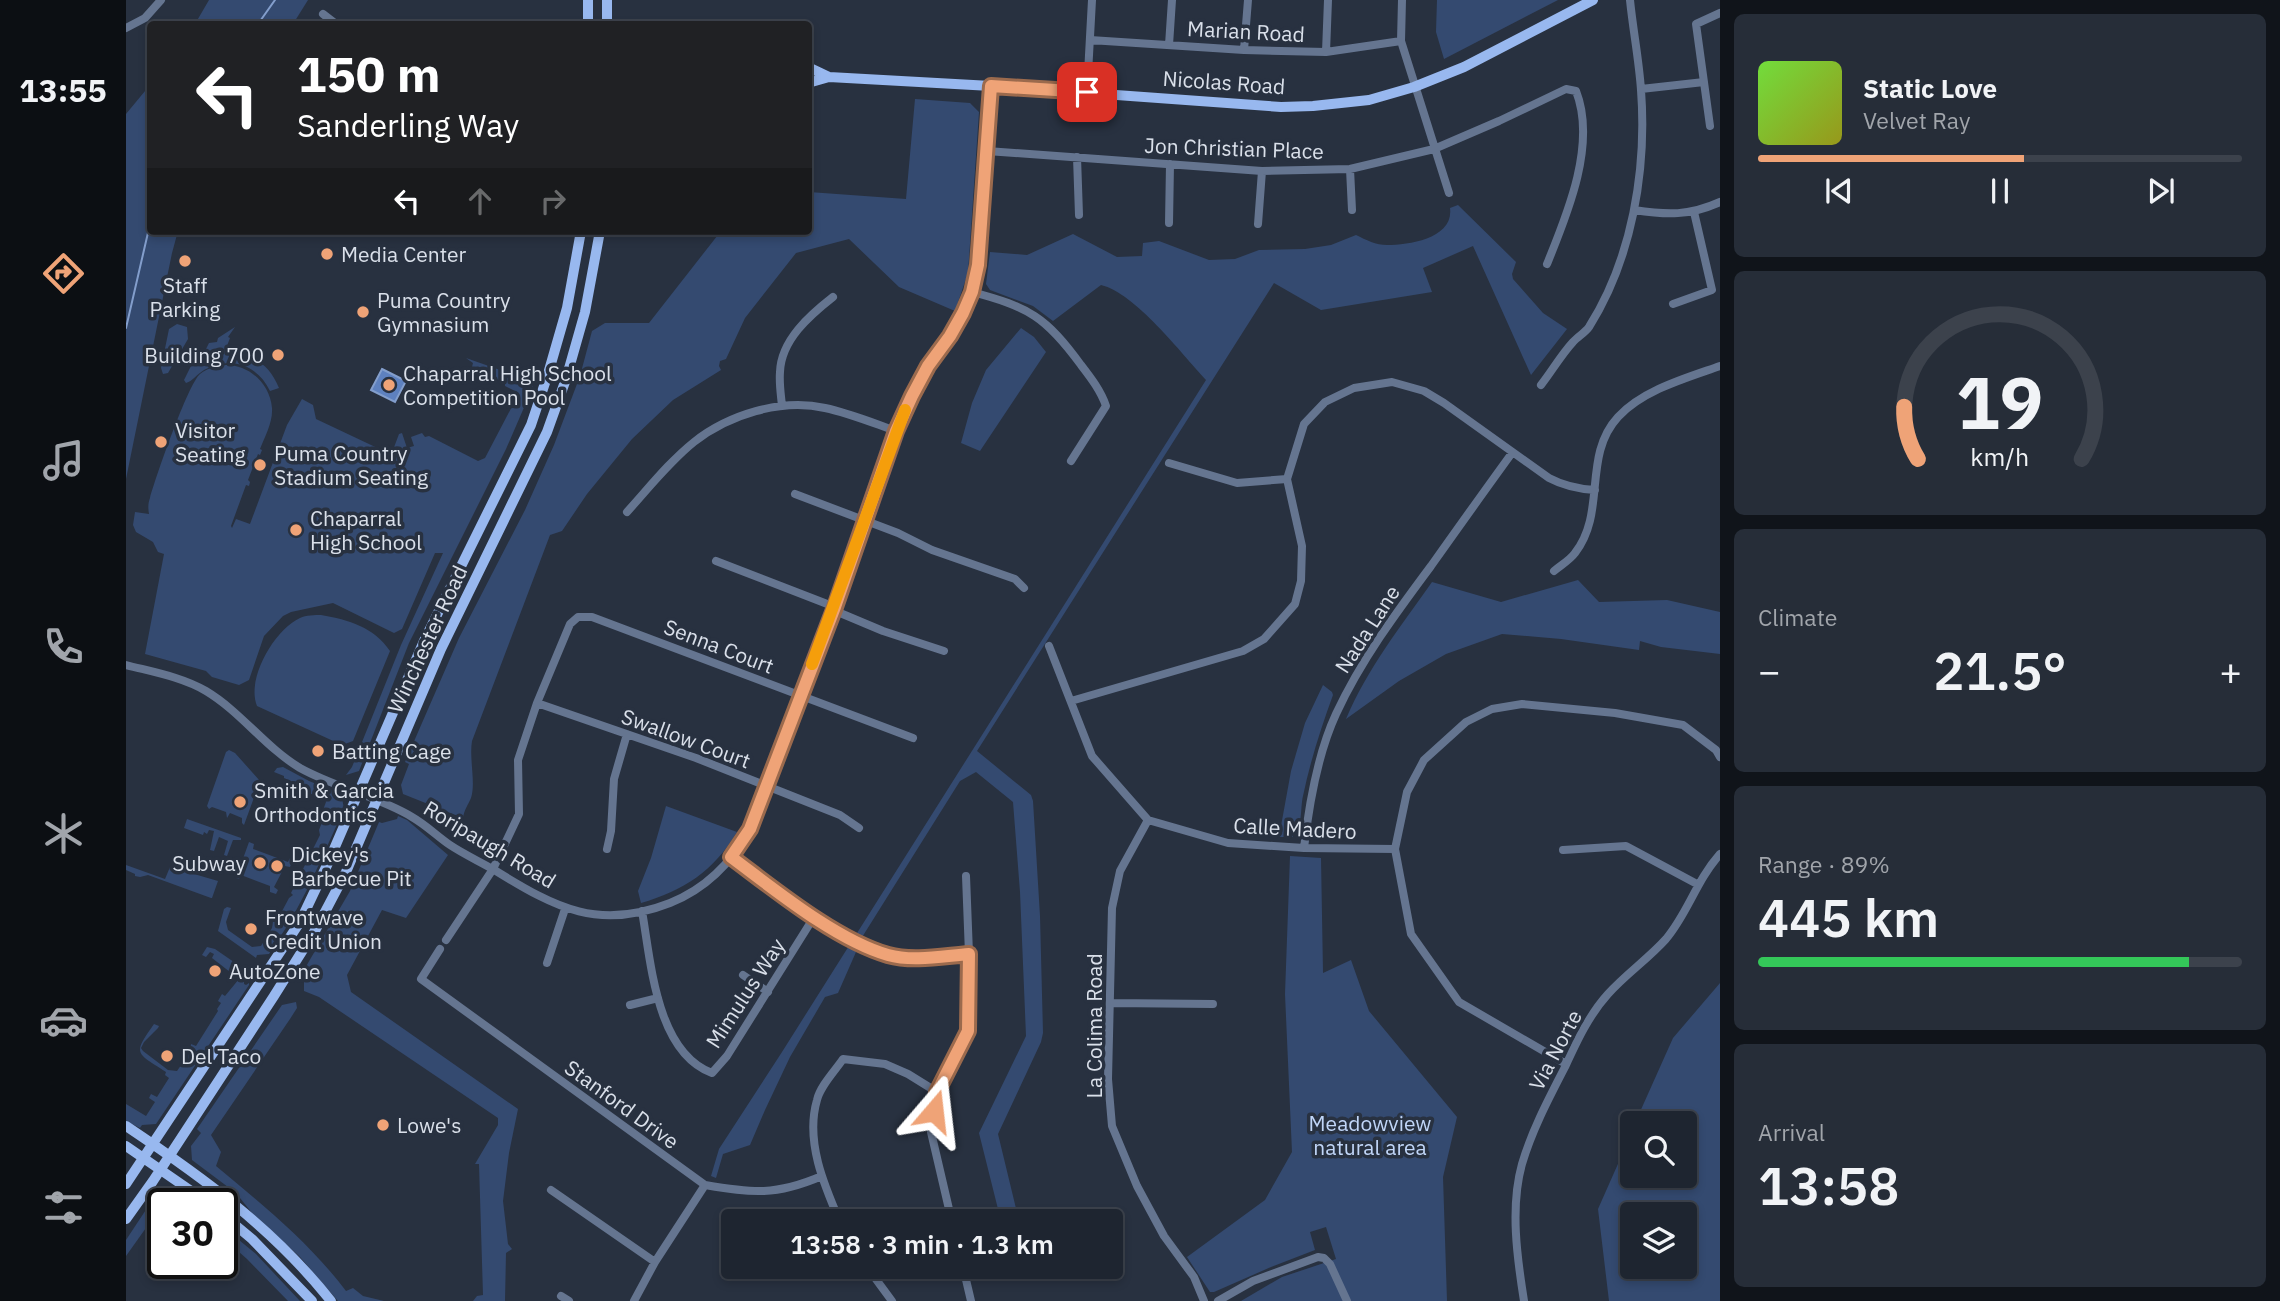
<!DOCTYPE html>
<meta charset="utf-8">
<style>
body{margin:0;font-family:"IBM Plex Sans",sans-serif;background:#262d38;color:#f1f3f6;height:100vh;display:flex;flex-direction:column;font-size:26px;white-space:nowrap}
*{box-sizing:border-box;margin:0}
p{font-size:23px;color:#a1a5ab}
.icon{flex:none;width:38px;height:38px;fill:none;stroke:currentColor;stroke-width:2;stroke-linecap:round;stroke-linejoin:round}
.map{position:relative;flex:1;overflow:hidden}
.side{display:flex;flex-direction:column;gap:14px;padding:14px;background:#10141a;width:560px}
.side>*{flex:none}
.top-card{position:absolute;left:21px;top:21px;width:665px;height:214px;border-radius:7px;box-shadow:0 4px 10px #0003,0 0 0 2px #3c424c;background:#202124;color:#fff;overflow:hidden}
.fabs{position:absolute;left:1494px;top:1111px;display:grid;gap:14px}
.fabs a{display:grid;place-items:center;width:77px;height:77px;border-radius:7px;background:#1e2530;box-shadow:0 4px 10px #0003,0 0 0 2px #3c424c;font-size:35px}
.speed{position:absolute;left:21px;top:1188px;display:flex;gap:14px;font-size:35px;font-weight:700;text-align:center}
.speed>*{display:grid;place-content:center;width:91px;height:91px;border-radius:50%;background:#1e2530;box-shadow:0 4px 10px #0003,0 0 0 2px #3c424c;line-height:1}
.speed .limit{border:4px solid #111;border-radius:10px;background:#fff;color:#111}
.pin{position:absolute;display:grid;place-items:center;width:60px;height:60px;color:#fff;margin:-30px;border-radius:14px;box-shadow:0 4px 10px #0006}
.me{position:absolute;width:77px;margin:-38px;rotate:17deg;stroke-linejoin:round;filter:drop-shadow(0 0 5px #0008)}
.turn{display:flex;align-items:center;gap:24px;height:147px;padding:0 35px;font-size:32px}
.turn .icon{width:91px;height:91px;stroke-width:2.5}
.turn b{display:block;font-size:49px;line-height:60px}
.lanes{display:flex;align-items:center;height:66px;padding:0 35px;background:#0003;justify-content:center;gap:35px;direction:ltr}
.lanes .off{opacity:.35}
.big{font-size:52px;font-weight:600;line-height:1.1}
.side .widget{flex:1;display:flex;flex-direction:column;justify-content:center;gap:10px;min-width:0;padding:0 24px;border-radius:10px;background:#262d38}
.side .dial{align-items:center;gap:0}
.dial svg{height:182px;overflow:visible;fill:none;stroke:#3c424c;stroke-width:7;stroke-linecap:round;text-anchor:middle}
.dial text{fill:#f1f3f6;stroke:none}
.song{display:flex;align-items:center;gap:21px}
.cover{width:84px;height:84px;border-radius:10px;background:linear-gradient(135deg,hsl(100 70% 55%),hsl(60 70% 35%))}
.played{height:7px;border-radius:4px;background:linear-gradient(90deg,#efa377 55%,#3c424c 55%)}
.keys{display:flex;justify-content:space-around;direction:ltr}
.heat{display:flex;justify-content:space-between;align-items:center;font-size:38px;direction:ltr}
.charge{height:10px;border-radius:5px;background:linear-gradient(90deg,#34c759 89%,#3c424c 0)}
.trip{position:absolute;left:595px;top:1209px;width:402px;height:70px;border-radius:7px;background:#1e2530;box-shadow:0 4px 10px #0003,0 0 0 2px #3c424c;font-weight:600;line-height:70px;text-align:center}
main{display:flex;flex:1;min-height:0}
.tab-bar{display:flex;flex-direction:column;width:126px;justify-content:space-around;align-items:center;background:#0c0f13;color:#a1a5ab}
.tab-bar .icon{width:49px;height:49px}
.tab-bar .on{color:#efa377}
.tab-bar b{font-size:32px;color:#f1f3f6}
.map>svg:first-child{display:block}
</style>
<main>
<nav class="tab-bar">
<b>13:55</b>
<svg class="icon on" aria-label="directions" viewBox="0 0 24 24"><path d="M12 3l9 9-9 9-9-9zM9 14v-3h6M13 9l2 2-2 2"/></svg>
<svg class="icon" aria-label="music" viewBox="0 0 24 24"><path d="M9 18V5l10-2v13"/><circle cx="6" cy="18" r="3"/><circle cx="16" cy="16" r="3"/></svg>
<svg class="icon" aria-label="phone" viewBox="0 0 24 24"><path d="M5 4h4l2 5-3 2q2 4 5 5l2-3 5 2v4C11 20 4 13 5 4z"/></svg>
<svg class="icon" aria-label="climate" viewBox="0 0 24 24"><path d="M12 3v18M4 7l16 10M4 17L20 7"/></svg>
<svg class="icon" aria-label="car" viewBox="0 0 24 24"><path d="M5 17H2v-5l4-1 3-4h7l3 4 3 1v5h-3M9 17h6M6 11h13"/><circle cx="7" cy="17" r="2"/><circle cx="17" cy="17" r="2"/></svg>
<svg class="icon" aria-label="filters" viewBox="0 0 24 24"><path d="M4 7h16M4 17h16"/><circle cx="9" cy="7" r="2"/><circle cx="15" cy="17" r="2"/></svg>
</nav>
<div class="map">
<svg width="1594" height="1301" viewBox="0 0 1594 1301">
<rect width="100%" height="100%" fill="#283140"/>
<!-- green -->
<path fill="#344a70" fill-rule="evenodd" d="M83,0H182L167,24H69Z
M1311,0H1432L1318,59L1310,32Z
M24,85V231H52L46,253L0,479V114Z
M789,99L844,103L853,112L842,273L829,311L773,287L723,239L670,253L619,318L600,359L594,361L593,366L595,370L547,400L506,439L461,494L436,531L424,535L346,741C343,759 350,783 345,798C342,805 338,810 337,818L277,794L275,785L283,764L279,762L333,638L399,510L428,445L454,376L466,331L479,323H523L595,231H682L683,192L780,199Z
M1332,205L1390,262L1386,274L1387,279L1417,313L1441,329L1405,375L1347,246L1297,268L1306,292L1195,310L1148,283L851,751L905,795L907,801L914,916L917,1033L915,1042L872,1134L893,1221H875L853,1133L900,1036L894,892L887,802L850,772L834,781L728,950L730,952L712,993L699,997L664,1057L639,1110L624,1145L597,1154L590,1178L585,1176L593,1149L656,1052L1080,380C1055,353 1009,293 975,285L927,321L907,306L864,290L860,284L864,252L901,255L947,234L991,257L1016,256L1017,243L1033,241L1083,260L1109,259L1133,250L1179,249L1205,245L1230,235C1240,240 1250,245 1261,245C1284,245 1328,238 1324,208Z
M51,324L61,327L62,339L42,373L37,374L35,368L43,329Z
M109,327L102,337L104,338L99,351C129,357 142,362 153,388L144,391C132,365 104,355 78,370C71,374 67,381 60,383L58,380L65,366H67L70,361L68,359L71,353L79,351L83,343L91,342L92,338Z
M895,328L908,337L920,352L854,451L835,443L846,403L860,370Z
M340,358L402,380L407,386L406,389L380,449L283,643L233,771L220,775L226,767L275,645L317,553H309L276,629L268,633L207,603L165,612L157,616L138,636L123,680L113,685L86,677L80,671L19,654L38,554L32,552L27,542L10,532L7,525L9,512L23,514C22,508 22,503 24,498C29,479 62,384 74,374C103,352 143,373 146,408C147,422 139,436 134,449L136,450L134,455L132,454L122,480L124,482L123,486L120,485L105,526L106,528L110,519L124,524L161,425L176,399L187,405L190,419L262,453L267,450L273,434L276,433L281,448L288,446L285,437L296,433L299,437L303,436L352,461L359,458L391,397L389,391L379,386V383L346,367L347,363Z
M1452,580L1473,602L1541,600L1594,612V654L1535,647L1514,641L1513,650L1435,639L1376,634L1320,654L1273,681L1220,719C1241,669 1275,626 1306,582L1375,602Z
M195,615C223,620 248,627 264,651L227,741L216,745L131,706C120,679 148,630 174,618C180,615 189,615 195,615Z
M1197,685L1206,692L1207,695C1195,728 1184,762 1177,796C1174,808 1177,830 1166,837H1153L1165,771L1179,723Z
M103,750L109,753L134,781L118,825L116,823V818L104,813L101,818L100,812L86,807L83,809L81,806L100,752Z
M157,767L183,781L210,792L216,798L218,809L184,884L165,920L143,954L131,955L130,958L92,931L98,909L101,907L105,908L100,922L102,930L126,947L135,946L146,928L148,914L154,915L163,898L167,895L165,893L194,835L193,830L200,812L197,810L200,802L199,799L164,786L165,781L158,778V776L148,772L151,768Z
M540,806L611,832C588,871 557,891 515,903L512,891L525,858Z
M272,816L281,820L322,855L280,918L256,910L221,975L225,992L392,1109L383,1153L377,1201L382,1244L386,1249L380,1253L379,1301H347L351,1296L357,1295L353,1164H349L372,1125V1118L193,997L178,991V977L175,975L224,891L253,822L256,823L271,819Z
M61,819L115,838V840H107L101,856L98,855L102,841L93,837L88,851L84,850L88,831L83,830L81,834L78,832L77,835L58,828Z
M123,842L128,844L127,849L162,862L164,858H167L164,867L159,866L148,887L152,890L150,894L144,892V886L115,875L113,879L110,878Z
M1164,856L1195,858L1197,973L1225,960L1243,1011L1331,1117L1317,1177L1321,1301H1115L1156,1277L1210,1259L1200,1227L1184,1232L1189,1250L1145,1267L1088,1292H1084L1061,1257L1139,1200L1166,1152L1159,994Z
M0,865L39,879L44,867L92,881L86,898H85L22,875L14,877L9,876V874L0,870Z
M81,947L89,949L118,969V984L120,985L123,983V985L30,1124L16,1125L14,1128L0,1121V1104L20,1116L29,1102L23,1098L25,1094L31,1097L43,1078L39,1075L40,1072C10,1052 6,1055 28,1024L33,1026L32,1028L18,1042L15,1048L17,1051L42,1070L51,1071L64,1052L65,1044L70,1046L92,1011L91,1009L95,1003L92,1001L96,994L99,996L113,979L86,958L88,954L84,952L80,957L76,955Z
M1594,983V1301H1483L1472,1209L1507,1130V1176H1559V1124L1509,1123L1547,1038ZM1559,1214V1267H1507V1214Z
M170,1002L171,1008L164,1019L85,1135L95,1152L90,1166C137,1205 183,1242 220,1291L227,1288L237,1296L258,1301H212L174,1257L126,1213L110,1193L66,1160L65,1146L75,1133L71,1129L156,1005Z
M33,1190L36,1192L49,1190L68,1204H54L50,1201L37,1204L0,1256V1240Z
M96,1226L130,1254L174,1301H162L121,1259L96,1237Z"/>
<!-- water -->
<path fill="#5e81bf" stroke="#839ecc" stroke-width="2" d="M256,369L280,381L269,402L245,390Z"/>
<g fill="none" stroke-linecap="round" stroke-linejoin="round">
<!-- stream -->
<path stroke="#839ecc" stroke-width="2" d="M132,24L149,0
M0,328L24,224"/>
<!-- minor -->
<path stroke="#657590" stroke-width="8" d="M1276,0L1275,41L1323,193
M197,14L210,24
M0,28L19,18L35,0
M964,40L1118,50L1200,52L1275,41
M1043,45L1046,0
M1118,50L1122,0
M1200,52L1202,0
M1515,89L1578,82
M961,92L966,0
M1584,126L1570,24L1594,13
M861,151L1136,171L1224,169L1308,149L1373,121L1440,89L1450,91C1471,144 1441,215 1421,264
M951,157L953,215
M1224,169L1226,210
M1508,210C1541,215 1563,216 1594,202
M1043,223L1044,164
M1132,224L1136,171
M846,292C903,307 920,317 955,365C965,378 975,391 980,406L945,461
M1547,304L1586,290L1568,212
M1415,385C1426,371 1435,355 1447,342C1452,336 1459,333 1463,327C1506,259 1521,170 1515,90C1513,60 1507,30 1504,0
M656,406C655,395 653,384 654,372C655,340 684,315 707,297
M1043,463L1111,483L1161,479
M669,494L772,533L806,550L889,579L898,588
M501,512C522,489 543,462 568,442C602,415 655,398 699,408C723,413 747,423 770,431
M590,561L709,607
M1428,571C1435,565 1444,560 1449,553C1481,512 1456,456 1492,417C1517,390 1560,378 1594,366
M707,610L757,631L818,651
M923,646L966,756L1022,820L1102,843L1178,848L1269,849
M0,665C27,672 56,677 80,691C115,712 139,747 174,768C210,788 251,796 286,817C300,825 311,836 324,845C339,855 355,862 370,871C430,908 473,931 544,903C579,889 606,862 624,829L709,607L770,431L786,396L802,366L824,336L837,313L846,292L852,265L865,86
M945,701L1117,651L1138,639L1169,604L1175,581L1176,546L1161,479L1178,424L1199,402L1228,388L1266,382L1298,391L1318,403L1423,478C1438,486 1452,489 1469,490
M411,703L570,758L714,815L733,828
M1022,820L994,871L986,908L982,1079L986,1126L1011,1186L1038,1236L1068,1277L1078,1301
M1178,848C1183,804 1191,755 1210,714C1235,660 1270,613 1305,566C1332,528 1359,490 1386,453
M481,849L485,831L488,779L501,734
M1437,850L1500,846L1571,884
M605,857C648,889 710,940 762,955C787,962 817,956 843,954
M516,911C525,962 530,1052 586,1073L601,1056L688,917
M320,940L367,869L393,814L392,760L411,703L444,624L452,617H466L787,738
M314,949L295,979L579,1185C627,1193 649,1196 696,1176
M421,963L439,909
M617,975L642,992
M985,1003L1087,1004
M504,1005L532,998
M1440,1064L1333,1002L1285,934L1269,849L1281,792L1298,760L1340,722L1366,709L1396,704L1489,713L1557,725L1590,750L1594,757
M425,1190L529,1262
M714,1222C698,1185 679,1141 691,1100C694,1086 709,1071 717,1059L759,1064L782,1074L811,1092
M826,1222L805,1132L811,1092L842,1031L843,954L840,876
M741,1267L766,1301
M837,1267L845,1301
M435,1296L443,1301
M508,1301L529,1262L579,1185
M1092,1301L1127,1281L1192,1257L1198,1258L1204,1264L1221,1301
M1398,1301C1391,1257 1384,1207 1396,1164C1406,1130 1423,1098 1439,1067C1451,1041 1463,1015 1482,994C1500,974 1522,959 1540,939C1562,913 1570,881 1594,854"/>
<!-- major -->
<path stroke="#98b8ef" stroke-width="10" d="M462,24V0
M481,24V0
M682,67L703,77
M682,83L703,77L865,86L1155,107L1187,106L1243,100L1288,87L1338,67L1467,0
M0,1126C76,1177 147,1228 205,1301
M0,1146L84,1204
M0,1184L174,922L202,863L298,641L405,425L422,374L441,308L455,231
M96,1214L126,1239L186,1301
M0,1219L27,1181L148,996L190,929L220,872L315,649L421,432L440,379L459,312L474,231"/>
</g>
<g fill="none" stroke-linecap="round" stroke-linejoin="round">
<!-- route casing -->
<g stroke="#9b6a4d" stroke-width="18">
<path id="route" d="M808,1111L811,1092L842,1031L843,954C817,956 787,962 762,955C710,940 648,889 605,857L624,829L709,607L770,431L786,396L802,366L824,336L837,313L846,292L852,265L865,86L961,92"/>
</g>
<!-- route -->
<use href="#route" stroke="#efa377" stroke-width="12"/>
<!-- slow -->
<path stroke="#f59e0b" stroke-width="12" d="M686,664L779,410"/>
</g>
<!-- markers -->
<g fill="#efa377" stroke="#283140" stroke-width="2.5">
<circle cx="201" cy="254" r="7"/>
<circle cx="59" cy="261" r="7"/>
<circle cx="237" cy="312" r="7"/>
<circle cx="152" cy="355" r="7"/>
<circle cx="263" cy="385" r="7"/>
<circle cx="35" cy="442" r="7"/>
<circle cx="134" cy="465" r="7"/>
<circle cx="170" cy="530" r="7"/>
<circle cx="192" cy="751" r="7"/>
<circle cx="114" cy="802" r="7"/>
<circle cx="134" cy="863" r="7"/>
<circle cx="151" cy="866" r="7"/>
<circle cx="125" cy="929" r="7"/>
<circle cx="89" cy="971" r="7"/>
<circle cx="41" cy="1056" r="7"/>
<circle cx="257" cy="1125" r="7"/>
</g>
<g text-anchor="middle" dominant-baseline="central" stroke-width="7" stroke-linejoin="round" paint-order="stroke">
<!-- street labels -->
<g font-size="21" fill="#dae0ea" stroke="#283140">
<text transform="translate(1120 31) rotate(3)">Marian Road</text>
<text transform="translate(1098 82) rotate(4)">Nicolas Road</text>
<text transform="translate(1108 148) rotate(2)">Jon Christian Place</text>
<text transform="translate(1241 629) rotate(-57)">Nada Lane</text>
<text transform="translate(301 639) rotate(-65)">Winchester Road</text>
<text transform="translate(593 646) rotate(21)">Senna Court</text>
<text transform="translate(560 738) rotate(20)">Swallow Court</text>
<text transform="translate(1169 828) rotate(3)">Calle Madero</text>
<text transform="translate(364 844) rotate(31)">Roripaugh Road</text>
<text transform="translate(619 993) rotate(-57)">Mimulus Way</text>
<text transform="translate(968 1026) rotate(-90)">La Colima Road</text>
<text transform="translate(1429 1050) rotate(-62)">Via Norte</text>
<text transform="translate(496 1104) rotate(36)">Stanford Drive</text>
</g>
<!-- poi labels -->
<g font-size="21" fill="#dae0ea" stroke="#283140" text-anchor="start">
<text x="215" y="254">Media Center</text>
<text x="59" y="285" text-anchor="middle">Staff<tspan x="59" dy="24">Parking</tspan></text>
<text x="251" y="300">Puma Country<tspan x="251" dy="24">Gymnasium</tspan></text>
<text x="138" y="355" text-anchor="end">Building 700</text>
<text x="277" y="373">Chaparral High School<tspan x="277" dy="24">Competition Pool</tspan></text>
<text x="49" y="430">Visitor<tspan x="49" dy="24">Seating</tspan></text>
<text x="148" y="453">Puma Country<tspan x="148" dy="24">Stadium Seating</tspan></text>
<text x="184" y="518">Chaparral<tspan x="184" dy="24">High School</tspan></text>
<text x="206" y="751">Batting Cage</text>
<text x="128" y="790">Smith &amp; Garcia<tspan x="128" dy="24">Orthodontics</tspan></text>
<text x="165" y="854">Dickey's<tspan x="165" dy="24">Barbecue Pit</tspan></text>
<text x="120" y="863" text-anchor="end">Subway</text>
<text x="139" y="917">Frontwave<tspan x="139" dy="24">Credit Union</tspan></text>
<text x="103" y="971">AutoZone</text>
<text x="55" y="1056">Del Taco</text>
<text x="271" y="1125">Lowe's</text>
</g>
<!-- park labels -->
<g font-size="21" fill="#c1d6f8" stroke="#283140">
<text x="1244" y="1123">Meadowview<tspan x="1244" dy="24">natural area</tspan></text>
</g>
</g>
</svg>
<div class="fabs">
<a><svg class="icon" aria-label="search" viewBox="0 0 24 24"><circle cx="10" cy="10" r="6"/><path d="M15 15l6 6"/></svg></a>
<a><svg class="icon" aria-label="layers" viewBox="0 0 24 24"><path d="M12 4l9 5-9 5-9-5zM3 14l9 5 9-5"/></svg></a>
</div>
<div class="speed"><div class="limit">30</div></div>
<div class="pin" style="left:961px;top:92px;background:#d93025"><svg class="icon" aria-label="arrive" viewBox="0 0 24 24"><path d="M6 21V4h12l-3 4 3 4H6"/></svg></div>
<svg class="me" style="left:808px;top:1111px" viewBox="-20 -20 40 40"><path d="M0-17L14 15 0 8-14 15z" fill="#efa377" stroke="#fff" stroke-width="4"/></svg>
<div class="trip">13:58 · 3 min · 1.3 km</div>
<div class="top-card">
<div class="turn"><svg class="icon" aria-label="left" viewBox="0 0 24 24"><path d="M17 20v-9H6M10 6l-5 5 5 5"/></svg><div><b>150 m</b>Sanderling Way</div></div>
<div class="lanes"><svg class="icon" aria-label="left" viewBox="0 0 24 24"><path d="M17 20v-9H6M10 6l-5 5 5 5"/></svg><svg class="icon off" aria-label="ahead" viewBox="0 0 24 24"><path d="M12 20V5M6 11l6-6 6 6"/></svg><svg class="icon off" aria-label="right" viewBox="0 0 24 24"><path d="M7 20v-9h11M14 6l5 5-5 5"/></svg></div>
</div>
</div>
<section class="side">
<div class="widget">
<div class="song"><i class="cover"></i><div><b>Static Love</b><p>Velvet Ray</p></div></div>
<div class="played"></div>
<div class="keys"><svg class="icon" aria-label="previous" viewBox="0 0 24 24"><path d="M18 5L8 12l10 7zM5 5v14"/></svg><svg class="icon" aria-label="pause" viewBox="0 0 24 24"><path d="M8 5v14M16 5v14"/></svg><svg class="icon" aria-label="next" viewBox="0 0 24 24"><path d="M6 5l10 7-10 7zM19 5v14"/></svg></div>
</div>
<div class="widget dial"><svg viewBox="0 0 100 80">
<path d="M14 69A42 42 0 1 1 86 69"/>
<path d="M14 69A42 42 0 0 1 8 46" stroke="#efa377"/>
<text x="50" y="56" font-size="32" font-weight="700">19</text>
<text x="50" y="72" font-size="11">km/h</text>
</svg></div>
<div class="widget"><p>Climate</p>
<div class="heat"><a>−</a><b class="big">21.5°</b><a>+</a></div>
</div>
<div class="widget"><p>Range · 89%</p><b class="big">445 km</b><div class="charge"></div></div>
<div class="widget"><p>Arrival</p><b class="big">13:58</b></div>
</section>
</main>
